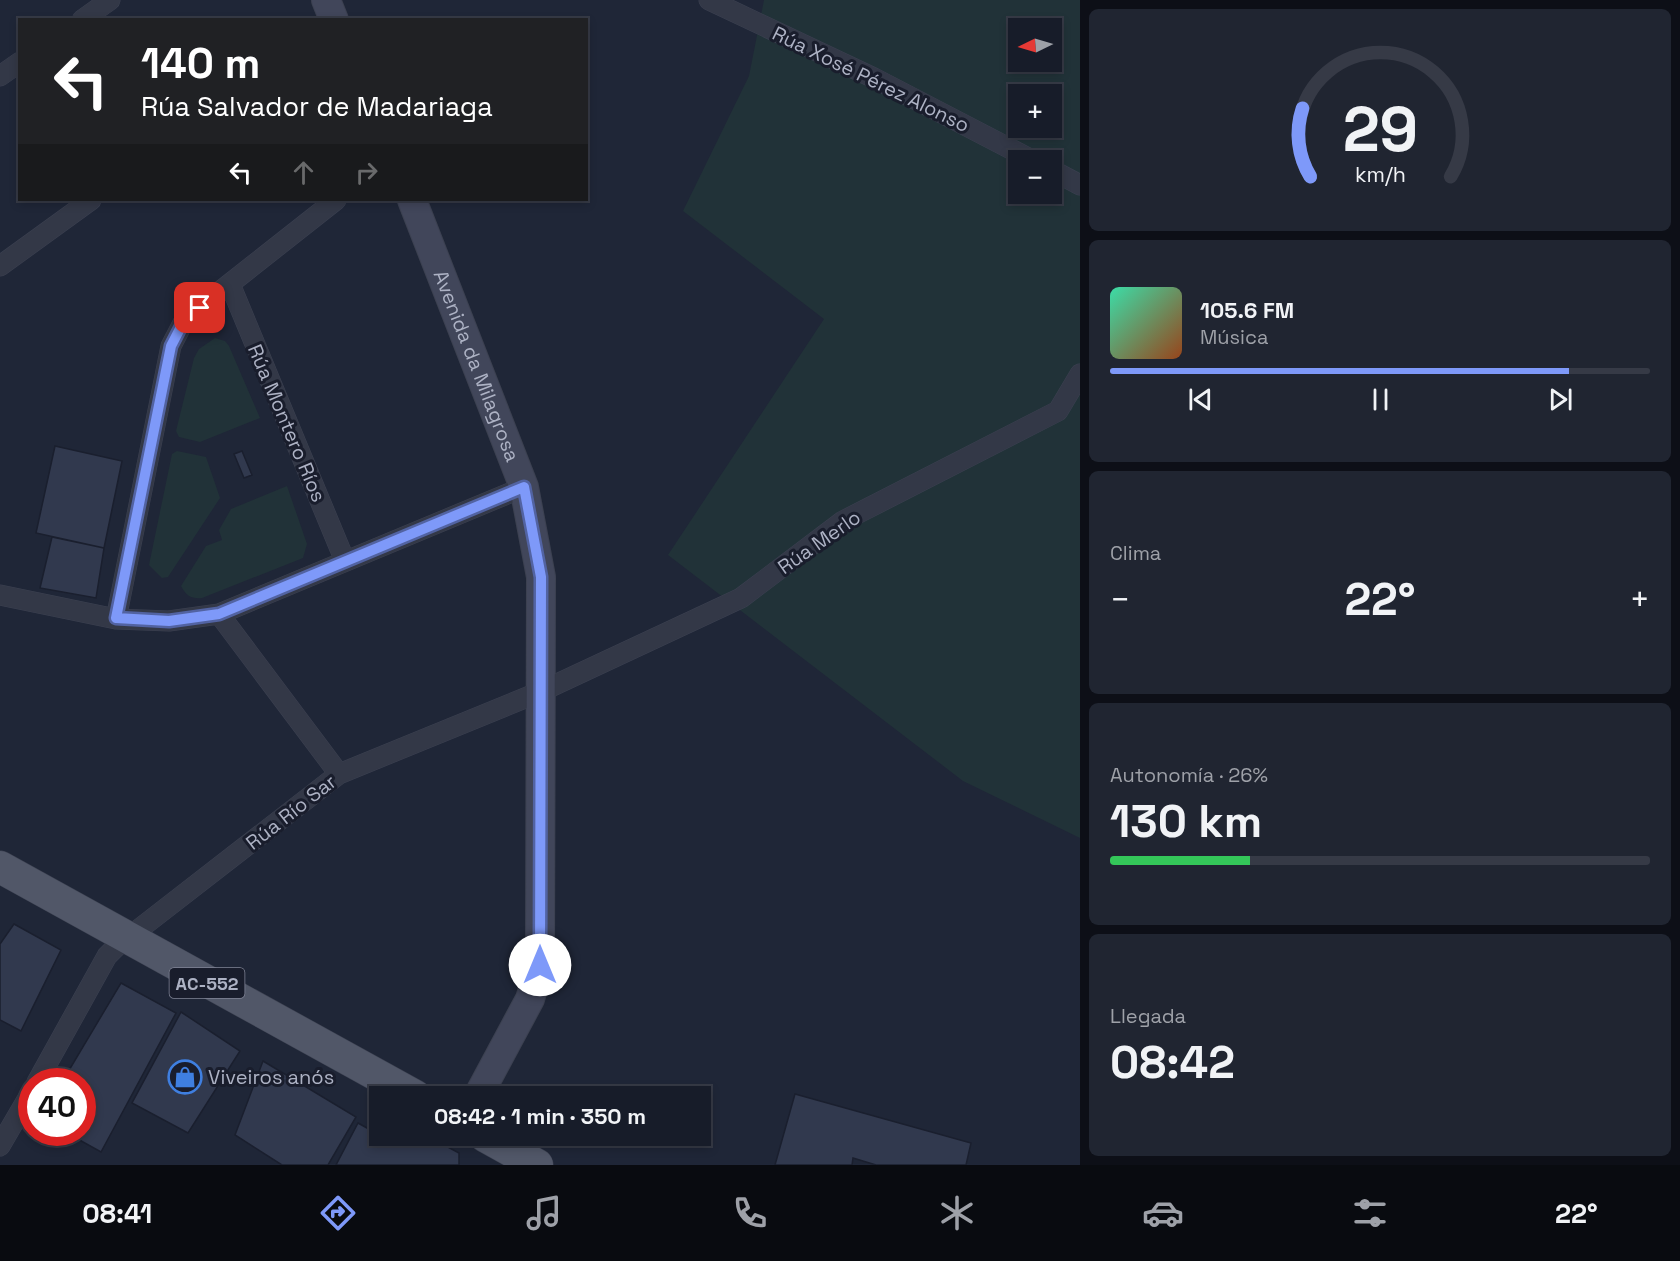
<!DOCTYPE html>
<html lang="es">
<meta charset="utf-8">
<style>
body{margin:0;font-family:"Space Grotesk",sans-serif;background:#202531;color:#f1f3f6;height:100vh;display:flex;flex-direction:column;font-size:22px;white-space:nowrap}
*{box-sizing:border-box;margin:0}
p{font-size:20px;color:#9ea1a8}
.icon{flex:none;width:33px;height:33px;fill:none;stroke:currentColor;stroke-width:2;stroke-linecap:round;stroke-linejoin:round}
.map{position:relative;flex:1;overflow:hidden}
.panel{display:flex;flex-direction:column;gap:9px;padding:9px;background:#0d0f17;width:600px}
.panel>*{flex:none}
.hud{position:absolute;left:18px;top:18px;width:570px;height:183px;border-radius:0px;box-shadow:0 3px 9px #0003,0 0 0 2px #363a46;background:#202124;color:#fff;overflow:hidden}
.needle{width:39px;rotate:265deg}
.tools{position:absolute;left:1008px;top:18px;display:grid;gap:12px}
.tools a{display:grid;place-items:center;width:54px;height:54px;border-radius:0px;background:#171c29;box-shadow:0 3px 9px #0003,0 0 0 2px #363a46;font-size:30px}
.speed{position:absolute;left:18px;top:1068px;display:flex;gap:12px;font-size:30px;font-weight:700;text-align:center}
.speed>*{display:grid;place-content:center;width:78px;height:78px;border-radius:50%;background:#171c29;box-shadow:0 3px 9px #0003,0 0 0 2px #363a46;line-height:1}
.speed .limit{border:9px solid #d22;background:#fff;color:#111}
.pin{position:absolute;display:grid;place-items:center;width:51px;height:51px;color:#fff;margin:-26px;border-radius:12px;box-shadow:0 3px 9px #0006}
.me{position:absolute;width:66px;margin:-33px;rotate:0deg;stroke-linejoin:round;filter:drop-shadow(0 0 4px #0008)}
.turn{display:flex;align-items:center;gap:21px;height:126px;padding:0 24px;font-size:27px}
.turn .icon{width:78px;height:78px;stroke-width:2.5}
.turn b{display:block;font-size:42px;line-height:51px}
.lanes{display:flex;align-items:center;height:57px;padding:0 24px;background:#0003;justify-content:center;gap:30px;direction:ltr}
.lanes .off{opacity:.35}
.big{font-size:45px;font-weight:600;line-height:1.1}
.panel .widget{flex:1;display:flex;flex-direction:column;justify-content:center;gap:9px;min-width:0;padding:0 21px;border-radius:9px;background:#202531}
.panel .dial{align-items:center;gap:0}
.dial svg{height:156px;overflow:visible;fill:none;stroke:#363a46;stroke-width:7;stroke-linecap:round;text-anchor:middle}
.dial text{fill:#f1f3f6;stroke:none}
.song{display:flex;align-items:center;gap:18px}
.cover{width:72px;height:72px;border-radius:9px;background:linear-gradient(135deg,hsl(160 70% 55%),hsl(20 70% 35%))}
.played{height:6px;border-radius:3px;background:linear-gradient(90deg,#7e99f9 85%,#363a46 85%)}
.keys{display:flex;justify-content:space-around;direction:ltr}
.heat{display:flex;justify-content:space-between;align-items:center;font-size:33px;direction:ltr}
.charge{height:9px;border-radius:4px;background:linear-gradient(90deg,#34c759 26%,#363a46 0)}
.trip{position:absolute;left:369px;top:1086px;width:342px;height:60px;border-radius:0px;background:#171c29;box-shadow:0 3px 9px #0003,0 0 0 2px #363a46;font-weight:600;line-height:60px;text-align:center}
.tab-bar{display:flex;height:96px;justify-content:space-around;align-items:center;background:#090b10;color:#9ea1a8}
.tab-bar .icon{width:42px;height:42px}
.tab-bar .on{color:#7e99f9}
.tab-bar b{font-size:27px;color:#f1f3f6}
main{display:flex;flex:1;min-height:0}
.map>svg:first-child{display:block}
</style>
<main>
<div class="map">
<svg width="1080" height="1165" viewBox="0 0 1080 1165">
<rect width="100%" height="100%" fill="#1f2637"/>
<!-- green -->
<path fill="#213238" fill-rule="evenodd" d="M764,0H1080V838L963,781L668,555L824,319L683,211L749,76ZM1018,28H1052V62H1018ZM1018,94H1052V128H1018ZM1018,160H1052V194H1018Z
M215,338L225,341L229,346L260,418L200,442L179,437L176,431L194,358L199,349Z
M177,451L206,457L220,498L168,577L162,578L149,565L172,454Z
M287,486L307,544L303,558L202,598C192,599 186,596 181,586L206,546L222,540L219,530L231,509Z"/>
<!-- building -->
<path fill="#31394e" stroke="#1a1f2e" stroke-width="1.5" d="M55,446L122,461L104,548L36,533Z
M242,451L252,475L244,478L234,454Z
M52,537L104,548L96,598L40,588Z
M14,924L61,950L21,1031L0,1020V944Z
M121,983L176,1013L101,1152L65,1132H82V1082H62Z
M181,1012L240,1051L188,1133L132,1103Z
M263,1061L356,1117L328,1165H282L235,1135Z
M795,1094L971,1143L966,1165H876L853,1158L852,1165H775Z
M358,1123L385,1138L387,1136H432L431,1138L459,1153V1165H336Z"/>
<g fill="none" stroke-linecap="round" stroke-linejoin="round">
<!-- street casing -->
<g stroke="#3c4151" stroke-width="21">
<path id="street" d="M709,0L874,78L1032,160
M82,20L110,0
M0,76L20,62
M1052,170L1080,185
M0,266L91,200
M230,284L345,561
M0,595L116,619L169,621L219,614L524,487
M219,614L339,774
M116,619L171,346L185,319L336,200
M37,1082L107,956L116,947L339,774L542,691L741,598L843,521L1058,411L1080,374
M0,1146L32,1091"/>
</g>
<!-- secondary casing -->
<g stroke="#3c4151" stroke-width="30">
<g id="secondary">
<path d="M326,0L334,20"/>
<path id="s1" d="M412,200L524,487L541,577L540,965L530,999L478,1096"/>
</g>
</g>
<!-- primary casing -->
<g stroke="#3c4151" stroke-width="33">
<path id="primary" d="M0,867L415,1096
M485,1136L537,1165"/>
</g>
<!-- street -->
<use href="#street" stroke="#333847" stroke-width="20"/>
<!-- secondary -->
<use href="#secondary" stroke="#41465a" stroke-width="28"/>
<!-- primary -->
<use href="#primary" stroke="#515768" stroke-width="32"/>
</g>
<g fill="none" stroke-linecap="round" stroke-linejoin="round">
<!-- route casing -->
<g stroke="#5263a2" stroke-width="15">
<path id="route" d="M200,308L185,319L171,346L116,618L169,621L219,614L524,487L541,577L540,965"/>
</g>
<!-- route -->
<use href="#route" stroke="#7e99f9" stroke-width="10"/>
</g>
<!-- icons -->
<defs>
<g id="shop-ring" transform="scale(1.725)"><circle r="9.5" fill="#191d2c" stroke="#3f7fe0" stroke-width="1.5"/><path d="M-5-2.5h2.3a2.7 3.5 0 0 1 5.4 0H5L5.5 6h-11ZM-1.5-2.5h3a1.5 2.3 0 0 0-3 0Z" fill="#3f7fe0"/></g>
</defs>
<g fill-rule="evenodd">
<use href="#shop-ring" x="185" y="1077"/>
</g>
<g text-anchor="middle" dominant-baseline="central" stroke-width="6" stroke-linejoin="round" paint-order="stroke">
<!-- shield labels -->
<rect fill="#191d2c" stroke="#818596" stroke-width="1.5" x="169.5" y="968" width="75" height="30" rx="4.5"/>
<g font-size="18" font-weight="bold" fill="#adb2c4">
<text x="207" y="983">AC-552</text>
</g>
<!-- street labels -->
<g font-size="20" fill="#adb2c4" stroke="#191d2c">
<text transform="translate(871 79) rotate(26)">Rúa Xosé Pérez Alonso</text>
<text stroke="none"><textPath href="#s1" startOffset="178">Avenida da Milagrosa</textPath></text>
<text transform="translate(287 423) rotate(67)">Rúa Montero Ríos</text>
<text transform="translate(819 542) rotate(-35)">Rúa Merlo</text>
<text transform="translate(291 812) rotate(-38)">Rúa Río Sar</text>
</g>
<!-- poi labels -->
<g font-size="20" fill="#adb2c4" stroke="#191d2c" text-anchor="start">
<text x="208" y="1077">Viveiros anós</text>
</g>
</g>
</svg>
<div class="tools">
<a><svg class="needle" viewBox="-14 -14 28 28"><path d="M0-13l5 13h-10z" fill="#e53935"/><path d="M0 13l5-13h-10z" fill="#9ea1a8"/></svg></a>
<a>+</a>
<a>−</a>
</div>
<div class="speed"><div class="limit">40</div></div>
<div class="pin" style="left:200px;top:308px;background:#d93025"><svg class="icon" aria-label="arrive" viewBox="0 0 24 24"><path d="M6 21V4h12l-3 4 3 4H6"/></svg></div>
<svg class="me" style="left:540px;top:965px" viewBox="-20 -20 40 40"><circle r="19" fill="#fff"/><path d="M0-13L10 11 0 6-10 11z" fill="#7e99f9"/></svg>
<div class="trip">08:42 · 1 min · 350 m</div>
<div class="hud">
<div class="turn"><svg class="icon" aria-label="left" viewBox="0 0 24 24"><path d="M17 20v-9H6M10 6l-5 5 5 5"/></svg><div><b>140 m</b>Rúa Salvador de Madariaga</div></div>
<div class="lanes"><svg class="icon" aria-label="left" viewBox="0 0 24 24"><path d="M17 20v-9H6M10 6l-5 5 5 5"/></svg><svg class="icon off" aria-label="ahead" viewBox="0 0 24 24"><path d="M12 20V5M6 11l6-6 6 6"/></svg><svg class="icon off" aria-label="right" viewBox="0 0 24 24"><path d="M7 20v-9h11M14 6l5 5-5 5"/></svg></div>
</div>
</div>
<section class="panel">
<div class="widget dial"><svg viewBox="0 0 100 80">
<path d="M14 69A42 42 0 1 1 86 69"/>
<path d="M14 69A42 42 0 0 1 10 34" stroke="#7e99f9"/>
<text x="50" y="56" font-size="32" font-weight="700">29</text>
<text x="50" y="72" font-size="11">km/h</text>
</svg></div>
<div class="widget">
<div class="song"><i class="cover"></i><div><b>105.6 FM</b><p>Música</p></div></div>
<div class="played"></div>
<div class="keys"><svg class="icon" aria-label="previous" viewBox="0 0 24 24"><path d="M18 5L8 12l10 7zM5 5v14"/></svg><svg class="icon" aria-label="pause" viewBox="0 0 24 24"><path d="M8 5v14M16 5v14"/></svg><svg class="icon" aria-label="next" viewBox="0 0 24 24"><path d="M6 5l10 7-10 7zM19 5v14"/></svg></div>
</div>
<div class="widget"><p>Clima</p>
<div class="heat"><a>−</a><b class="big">22°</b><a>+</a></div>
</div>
<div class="widget"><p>Autonomía · 26%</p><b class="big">130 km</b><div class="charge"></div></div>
<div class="widget"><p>Llegada</p><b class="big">08:42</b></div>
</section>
</main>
<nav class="tab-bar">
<b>08:41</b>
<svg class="icon on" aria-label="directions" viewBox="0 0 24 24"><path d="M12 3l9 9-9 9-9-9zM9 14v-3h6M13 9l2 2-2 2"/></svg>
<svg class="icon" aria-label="music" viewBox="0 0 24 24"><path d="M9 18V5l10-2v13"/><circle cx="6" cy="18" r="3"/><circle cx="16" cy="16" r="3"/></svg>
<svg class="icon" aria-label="phone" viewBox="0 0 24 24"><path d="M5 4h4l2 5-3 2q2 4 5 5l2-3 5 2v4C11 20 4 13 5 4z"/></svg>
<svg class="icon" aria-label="climate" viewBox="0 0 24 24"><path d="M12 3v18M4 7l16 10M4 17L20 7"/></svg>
<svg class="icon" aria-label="car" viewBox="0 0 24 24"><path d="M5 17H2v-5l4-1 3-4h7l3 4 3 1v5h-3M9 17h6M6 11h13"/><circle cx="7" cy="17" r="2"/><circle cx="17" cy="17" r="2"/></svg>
<svg class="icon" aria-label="filters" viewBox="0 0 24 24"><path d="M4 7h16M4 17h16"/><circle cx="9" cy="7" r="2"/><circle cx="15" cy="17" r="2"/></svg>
<b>22°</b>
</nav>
